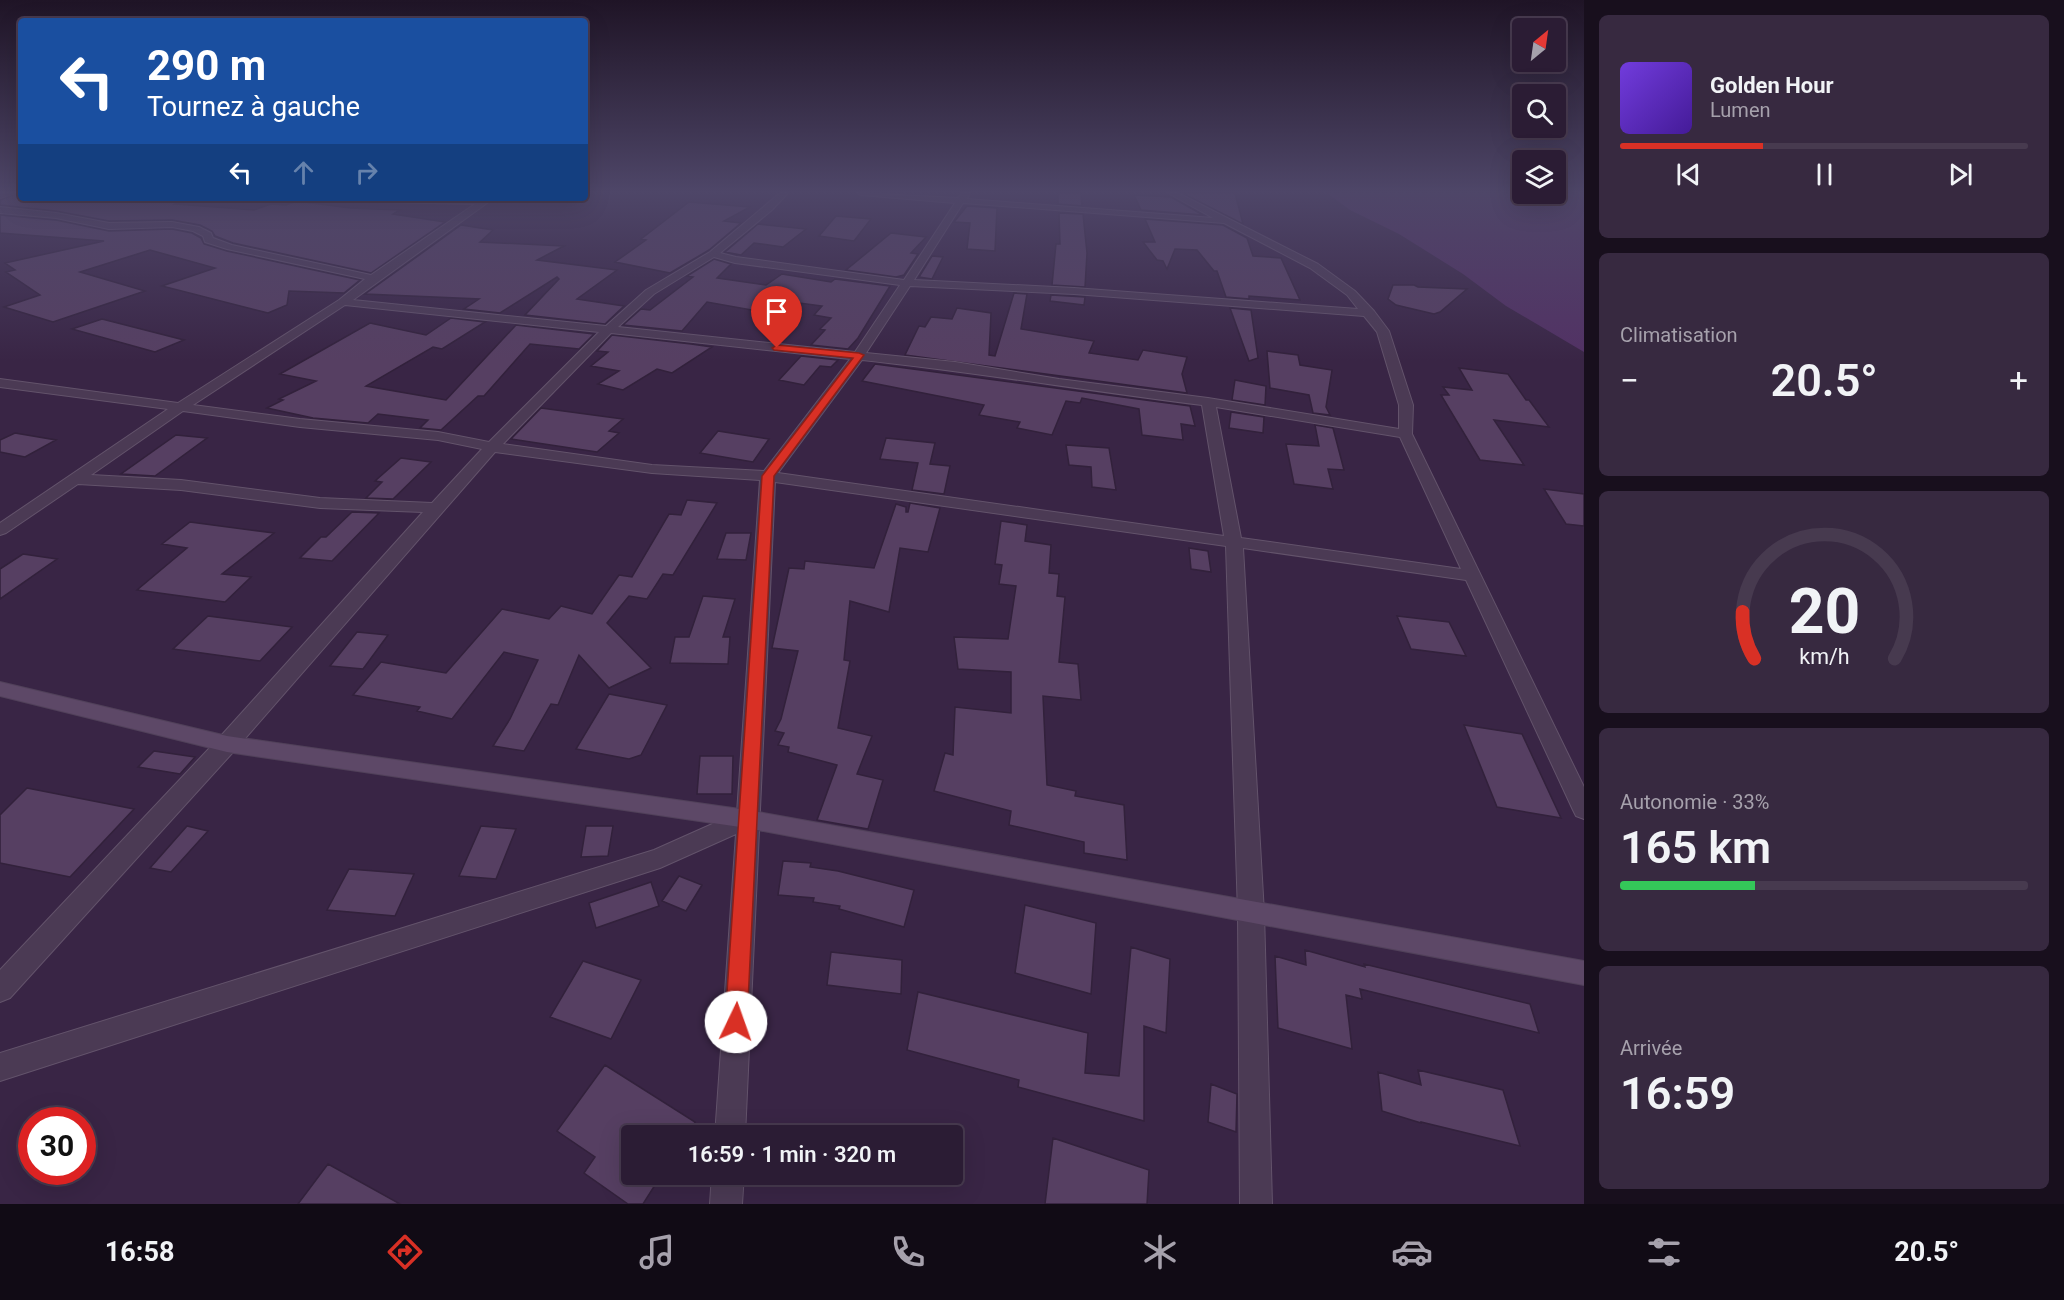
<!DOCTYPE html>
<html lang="fr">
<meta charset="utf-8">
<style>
body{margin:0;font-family:Roboto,sans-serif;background:#372940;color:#f1f3f6;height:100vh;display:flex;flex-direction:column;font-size:22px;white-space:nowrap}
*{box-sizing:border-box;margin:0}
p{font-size:20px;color:#a6a1ac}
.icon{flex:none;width:33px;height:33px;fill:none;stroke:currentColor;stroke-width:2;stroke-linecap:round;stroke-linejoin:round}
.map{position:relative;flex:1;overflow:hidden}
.sheet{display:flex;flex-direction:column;gap:15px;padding:15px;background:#180f1d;width:480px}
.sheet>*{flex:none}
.top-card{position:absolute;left:18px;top:18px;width:570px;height:183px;border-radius:6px;box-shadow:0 6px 24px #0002,0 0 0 2px #473a4f;background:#1a4fa0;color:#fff;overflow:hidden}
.needle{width:39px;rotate:29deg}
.buttons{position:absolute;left:1512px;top:18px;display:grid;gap:12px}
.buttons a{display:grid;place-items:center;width:54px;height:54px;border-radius:6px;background:#2b1c34;box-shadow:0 6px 24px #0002,0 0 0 2px #473a4f;font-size:30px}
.speed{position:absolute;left:18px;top:1107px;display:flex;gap:12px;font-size:30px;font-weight:700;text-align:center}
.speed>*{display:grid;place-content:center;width:78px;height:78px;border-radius:50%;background:#2b1c34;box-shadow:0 6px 24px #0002,0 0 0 2px #473a4f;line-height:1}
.speed .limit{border:9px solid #d22;background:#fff;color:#111}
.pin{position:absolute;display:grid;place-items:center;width:51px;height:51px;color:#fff;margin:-62px -26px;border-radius:50% 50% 50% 0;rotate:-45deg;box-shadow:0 0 6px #0007}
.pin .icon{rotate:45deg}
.me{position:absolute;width:66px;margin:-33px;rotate:3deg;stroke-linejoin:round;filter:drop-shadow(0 0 4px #0008)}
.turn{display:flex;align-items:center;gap:21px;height:126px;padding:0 30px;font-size:27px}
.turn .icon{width:78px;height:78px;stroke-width:2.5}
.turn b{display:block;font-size:42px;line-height:51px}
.lanes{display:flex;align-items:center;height:57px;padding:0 30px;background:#0003;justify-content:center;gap:30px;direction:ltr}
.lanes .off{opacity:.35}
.big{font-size:45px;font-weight:600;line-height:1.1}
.sheet .card{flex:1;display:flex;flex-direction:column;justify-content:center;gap:9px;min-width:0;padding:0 21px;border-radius:9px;background:#372940}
.sheet .dial{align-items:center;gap:0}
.dial svg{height:156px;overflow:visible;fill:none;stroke:#473a4f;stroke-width:7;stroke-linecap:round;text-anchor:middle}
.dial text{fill:#f1f3f6;stroke:none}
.song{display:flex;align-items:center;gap:18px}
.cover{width:72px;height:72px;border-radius:9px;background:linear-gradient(135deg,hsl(260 70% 55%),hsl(260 70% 35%))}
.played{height:6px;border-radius:3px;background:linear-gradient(90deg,#d93025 35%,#473a4f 35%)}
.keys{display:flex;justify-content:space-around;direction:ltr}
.heat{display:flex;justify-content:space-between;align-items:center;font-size:33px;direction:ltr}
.charge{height:9px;border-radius:4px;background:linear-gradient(90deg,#34c759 33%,#473a4f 0)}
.trip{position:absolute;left:621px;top:1125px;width:342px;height:60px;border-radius:6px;background:#2b1c34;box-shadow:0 6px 24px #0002,0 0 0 2px #473a4f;font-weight:600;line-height:60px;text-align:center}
.dock{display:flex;height:96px;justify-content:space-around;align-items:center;background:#110b15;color:#a6a1ac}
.dock .icon{width:42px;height:42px}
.dock .selected{color:#d93025}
.dock b{font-size:27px;color:#f1f3f6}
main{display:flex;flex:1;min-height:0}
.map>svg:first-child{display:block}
</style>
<main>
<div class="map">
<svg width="1584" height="1204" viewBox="0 0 1584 1204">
<rect width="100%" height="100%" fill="#392545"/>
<!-- water -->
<path fill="#523164" d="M1327,193H1584V352L1506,306L1463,274L1399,234L1350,210Z"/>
<!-- building -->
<path fill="#563f62" stroke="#32213b" stroke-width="1.5" d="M18,193H21V198H188L175,204L254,210L271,204L286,205L297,201L350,208L400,210L393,214L445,222L371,273L233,243L215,236L212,231L200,225L172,220L109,221L56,211L0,205V200Z
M1058,193H1081L1082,206L1058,204Z
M1182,193H1235L1243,224Z
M1134,195L1171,197L1203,215L1141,210Z
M689,202L750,207L724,221L741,223L709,250L670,273L615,262L646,240L641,239Z
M967,206L997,208L995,251L967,249L970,223L954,222Z
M1059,213L1083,214L1087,253L1085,287L1052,285L1056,244H1060Z
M0,215L56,220L109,231L172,229L192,233L201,238L204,244L227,251L360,280L344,293L289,291L287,305L268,313L162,286L215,268L150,250L80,272L145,291L53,322L4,307L40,295L6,272L15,270L5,263L104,241L0,233Z
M836,216L871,219L854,241L819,236Z
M1145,219L1223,225L1247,238L1253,256L1281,258L1300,300L1249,296V299L1226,297L1217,271H1214L1197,250L1175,249L1167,269L1163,261L1157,260L1143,242H1155Z
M758,224L806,229L783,247L754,243L741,255L725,252Z
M461,225L493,230L480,242L564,246L537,260L617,270L577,299L624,306L605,324L525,315L559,279L557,277L500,313L464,309L479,299L365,294Z
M891,233L926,237L911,253L918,254L904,275L896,277L846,270Z
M932,256L943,257L932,279L919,277Z
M714,259L731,264L717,278L766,285L782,274L831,282L835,279L890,286L858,338L848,349L811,345L825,330L820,329L831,318L814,315L822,306L777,300L763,312L707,302L682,331L623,325L641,309L650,310L693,277L687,276Z
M1393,285H1414L1418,287L1467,289L1440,312L1434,314L1396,305L1388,299Z
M1014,293L1027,294L1021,329L1094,341L1089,353L1138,360L1143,350L1187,357L1182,374L1187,393L905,355L919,326L925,327L931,317L952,319L957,308L991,313L989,355L995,356Z
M1051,295L1085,297L1084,305L1050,301Z
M1230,308L1251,310L1258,358L1249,361Z
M451,318L485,322L442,349L433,347L366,386L446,400L516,325L594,334L579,349L530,344L484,396H478L441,430L420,428L428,420L378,414L368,423L313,418L267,408L283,400L279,399L316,381L280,374L370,323L426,335Z
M102,319L184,340L155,352L72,329Z
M612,335L691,344L712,347L672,373L657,369L623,390L598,384L619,371L591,366L608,352L597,351Z
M1267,351L1298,355L1300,365L1332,370L1326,407L1330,415L1313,413L1309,395L1270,388Z
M801,356L838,360L831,367L820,366L804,385L779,380Z
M875,364L1190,406L1195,426L1181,424L1183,440L1142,435L1139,409L1082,398L1080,403L1066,401L1052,435L1017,428L1020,422L979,415L984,405L862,381Z
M1459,368L1508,374L1526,400H1529L1549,427L1494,420L1524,465L1480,460L1441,395H1449L1443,387L1472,390Z
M1235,380L1266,386L1265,405L1232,400Z
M541,408L623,419L609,431L619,433L597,452L511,439Z
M1231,412L1264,417L1263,433L1229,428Z
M1315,425L1333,428L1344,470L1328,469L1333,489L1294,484L1286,444L1319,446Z
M718,431L737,434L769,439L753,462L700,453Z
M15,433L56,440L25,457L0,452V440Z
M176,435L207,438L155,476L121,474Z
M886,438L935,443L930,464L950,466L944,494L912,490L918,463L880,459Z
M1066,445L1109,448L1116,490L1092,487L1091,467L1069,465Z
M401,458L431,462L393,499L366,498L382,482L375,481Z
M1544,489L1584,494V526L1566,524Z
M687,500L717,503L673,575L663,574L647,599L629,596L607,623L651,668L609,688L579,655L558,705L551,704L524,751L493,746L510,719L538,660L504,652L452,719L417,711L420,707L353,695L381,662L446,673L502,609L549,619L561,606L592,614L619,575L632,577L669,514L681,515Z
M910,503L940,508L928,552L900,548L889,612L850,601L844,660L850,661L838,728L872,736L857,774L883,780L868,829L817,820L837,765L788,752L789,747L778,745L784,733L775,731L781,719L798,651L772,648L789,568L804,569L805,561L874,568L896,504L906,507V512H908Z
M352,512L379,513L332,561L300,558L321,537H326Z
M1001,521L1027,525L1025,541L1051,545L1049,573L1059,574L1057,596L1065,597L1059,662L1078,664L1081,700L1043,696L1047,785L1076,791L1075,796L1124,805L1127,860L1084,853V842L1009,825L1011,811L934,791L945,753L953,755L955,707L1011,713V672L958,669L954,637L1008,639L1016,586L999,584L1002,565L995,564Z
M190,522L274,533L222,574L251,577L225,602L137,590L187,548L162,544Z
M726,533H751L746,560L717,559Z
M1189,548L1208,551L1211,572L1191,569Z
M23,554L57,559L0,599V569Z
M703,596L735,599L723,637H730L728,664L670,663L675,637H689Z
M208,616L292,627L260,661L173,649Z
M1397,616L1449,622L1466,656L1411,649Z
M357,632L388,635L363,669L330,666Z
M609,694L667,705L641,755L629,759L576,749Z
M1464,725L1522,734L1561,818L1497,807Z
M154,751L195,757L180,774L138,767Z
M700,756H733L732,794H697Z
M27,788L134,809L70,877L0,863V815Z
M187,826L208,831L171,872L150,868Z
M481,826L516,829L496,879L459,876Z
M586,826H613L608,856L581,857Z
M783,861L811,863L810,867L838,871L914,890L904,927L839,909L840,906L813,902L814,898L778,895Z
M349,869L414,874L395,916L327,910Z
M679,876L702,885L686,911L662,901Z
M651,882L659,906L596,928L589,903Z
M1025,905L1096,923L1091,994L1015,973Z
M1131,947L1170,959L1166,1033L1144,1026V1121L1018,1087L1019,1080L907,1050L918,992L1088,1033L1085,1073L1119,1076Z
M1305,950L1365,967L1364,964L1530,1004L1539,1033L1360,989L1362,999L1346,995L1352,1049L1278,1028L1275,956L1306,965Z
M831,952L902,960L901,994L827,985Z
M583,961L641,980L611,1039L550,1017Z
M605,1065L695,1122L687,1136H632V1174H662L643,1204H628L584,1173L595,1157L557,1131Z
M1418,1070L1503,1090L1520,1146L1421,1122V1123L1382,1111L1378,1072L1421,1085Z
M1211,1084L1237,1094L1236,1132L1208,1122Z
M1053,1138L1149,1170L1147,1204H1045Z
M328,1164L400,1204H298Z"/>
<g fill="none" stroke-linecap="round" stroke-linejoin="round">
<!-- street casing -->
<g stroke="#63536b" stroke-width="2">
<path id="street" d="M0,193H16L0,198Z
M780,193H788L772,210L720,253L736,257L904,280L955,203L861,195L857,193L958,198L962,193H970L967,199L1213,218L1168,193H1178L1318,264L1355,291L1374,311L1389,331L1413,405L1412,434L1584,787V819L1576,816L1573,810L1466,580L1243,548L1264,913L1272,1204H1240L1238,913L1226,546L775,482L745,1136H715L736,834L660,868L0,1081V1053L654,850L737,813L760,480L652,473L495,452L235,750L10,998L0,1002V970L219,738L423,512L320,508L181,490L78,484L6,533L0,535V523L168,409L0,387V379L178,403L339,300L365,279L227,249L205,242L203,236L193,231L172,227L109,229L56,218L0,213V207L56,213L109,223L172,222L199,227L211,233L213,238L232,245L371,275L475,204L328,201L324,198H494L353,300L606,326L646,290L710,252ZM963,203L1224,223L1310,268L1347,295L1358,309L1074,288L914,280ZM714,257L735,263L900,285L855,352L618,327L654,294ZM910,286L1074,294L1364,316L1377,332L1399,405V429L1208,398L1059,379L955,362L866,353ZM345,305L599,332L489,442L438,432L300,419L193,405ZM611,333L850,359L764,471L652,465L503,444ZM862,360C975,372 1088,391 1202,405L1224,536L778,473ZM1216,407L1400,437L1461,569L1241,538ZM183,411L300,427L438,440L482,449L432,503L320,498L181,480L91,475Z
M712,1174H744L742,1204H710Z"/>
</g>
<!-- secondary casing -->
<g stroke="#51415a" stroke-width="2">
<path id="secondary" d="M0,682L227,736L747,810L1584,961V985L747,828L227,752L0,696Z"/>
</g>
<!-- street -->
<use href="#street" fill="#4b3a54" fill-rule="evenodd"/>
<!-- secondary -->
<use href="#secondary" fill="#5d4867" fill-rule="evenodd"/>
</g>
<!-- sky -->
<linearGradient id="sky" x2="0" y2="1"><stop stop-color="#1f1426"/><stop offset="0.53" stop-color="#4e4668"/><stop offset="1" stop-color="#4e4668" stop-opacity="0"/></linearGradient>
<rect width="1584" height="361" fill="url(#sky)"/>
<!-- route -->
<path fill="#d93025" stroke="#8d1f18" stroke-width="1.5" d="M777,345L859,353L864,355L774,476L747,1022L743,1029L736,1032L728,1029L725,1022L762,476L853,358L774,350L772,348Z"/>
</svg>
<div class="buttons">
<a><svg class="needle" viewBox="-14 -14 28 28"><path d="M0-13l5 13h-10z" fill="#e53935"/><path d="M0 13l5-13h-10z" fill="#a6a1ac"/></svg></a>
<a><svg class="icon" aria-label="search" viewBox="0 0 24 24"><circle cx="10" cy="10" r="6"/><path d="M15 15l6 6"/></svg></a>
<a><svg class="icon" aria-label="layers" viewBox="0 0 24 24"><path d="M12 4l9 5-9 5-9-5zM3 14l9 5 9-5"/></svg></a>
</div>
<div class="speed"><div class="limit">30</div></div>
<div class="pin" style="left:777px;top:348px;background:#d93025"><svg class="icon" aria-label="arrive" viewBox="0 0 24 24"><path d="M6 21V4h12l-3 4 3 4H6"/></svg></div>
<svg class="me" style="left:736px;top:1022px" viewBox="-20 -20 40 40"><circle r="19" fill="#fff"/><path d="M0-13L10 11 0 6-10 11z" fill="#d93025"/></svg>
<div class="trip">16:59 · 1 min · 320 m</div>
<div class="top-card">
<div class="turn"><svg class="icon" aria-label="left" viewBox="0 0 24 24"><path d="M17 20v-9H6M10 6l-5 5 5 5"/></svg><div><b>290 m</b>Tournez à gauche</div></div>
<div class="lanes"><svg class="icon" aria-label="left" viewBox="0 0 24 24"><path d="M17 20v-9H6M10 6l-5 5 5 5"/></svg><svg class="icon off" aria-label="ahead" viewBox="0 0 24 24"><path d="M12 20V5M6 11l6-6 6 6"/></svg><svg class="icon off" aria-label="right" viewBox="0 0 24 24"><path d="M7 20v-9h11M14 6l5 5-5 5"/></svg></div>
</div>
</div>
<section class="sheet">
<div class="card">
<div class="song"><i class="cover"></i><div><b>Golden Hour</b><p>Lumen</p></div></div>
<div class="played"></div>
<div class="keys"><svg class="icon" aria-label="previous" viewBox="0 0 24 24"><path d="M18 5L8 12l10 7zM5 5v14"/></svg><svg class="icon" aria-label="pause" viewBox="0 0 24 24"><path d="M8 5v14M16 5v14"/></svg><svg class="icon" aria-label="next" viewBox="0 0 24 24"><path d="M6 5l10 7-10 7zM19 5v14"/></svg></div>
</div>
<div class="card"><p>Climatisation</p>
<div class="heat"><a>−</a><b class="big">20.5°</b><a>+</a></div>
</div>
<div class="card dial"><svg viewBox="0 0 100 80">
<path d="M14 69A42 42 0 1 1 86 69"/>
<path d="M14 69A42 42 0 0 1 8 45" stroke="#d93025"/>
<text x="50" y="56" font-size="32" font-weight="700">20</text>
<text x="50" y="72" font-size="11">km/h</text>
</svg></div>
<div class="card"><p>Autonomie · 33%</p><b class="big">165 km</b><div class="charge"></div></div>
<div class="card"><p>Arrivée</p><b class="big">16:59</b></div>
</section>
</main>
<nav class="dock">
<b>16:58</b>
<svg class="icon selected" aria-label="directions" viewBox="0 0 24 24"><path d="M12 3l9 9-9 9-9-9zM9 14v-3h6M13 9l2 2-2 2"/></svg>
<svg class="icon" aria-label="music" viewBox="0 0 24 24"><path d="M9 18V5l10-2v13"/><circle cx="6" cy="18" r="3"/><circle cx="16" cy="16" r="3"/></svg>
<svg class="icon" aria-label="phone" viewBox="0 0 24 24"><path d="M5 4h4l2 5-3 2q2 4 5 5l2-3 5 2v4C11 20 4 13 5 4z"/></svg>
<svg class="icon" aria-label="climate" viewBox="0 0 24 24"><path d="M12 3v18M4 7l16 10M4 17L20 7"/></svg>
<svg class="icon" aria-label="car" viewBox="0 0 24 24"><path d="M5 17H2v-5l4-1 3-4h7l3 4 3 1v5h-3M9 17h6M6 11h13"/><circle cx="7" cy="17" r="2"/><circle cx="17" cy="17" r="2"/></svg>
<svg class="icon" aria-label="filters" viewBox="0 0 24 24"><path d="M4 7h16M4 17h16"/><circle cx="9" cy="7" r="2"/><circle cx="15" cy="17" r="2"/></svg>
<b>20.5°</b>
</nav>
